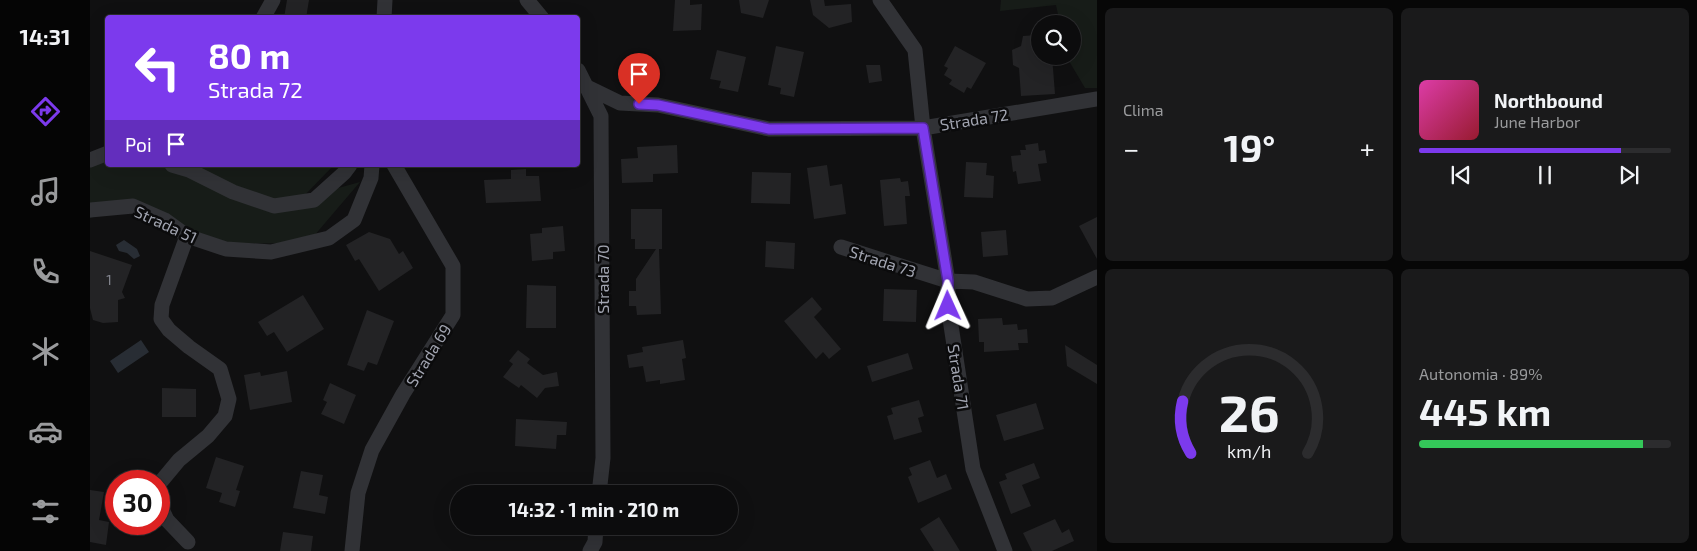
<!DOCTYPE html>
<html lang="it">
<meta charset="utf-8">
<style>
body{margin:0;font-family:"Exo 2",sans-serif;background:#1a1a1b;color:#f1f3f6;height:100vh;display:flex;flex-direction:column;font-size:19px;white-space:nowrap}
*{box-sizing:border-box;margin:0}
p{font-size:16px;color:#9a9b9d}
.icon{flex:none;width:28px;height:28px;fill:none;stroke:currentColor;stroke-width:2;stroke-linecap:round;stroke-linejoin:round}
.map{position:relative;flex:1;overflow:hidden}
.panel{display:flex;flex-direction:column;gap:8px;padding:8px;background:#070707;width:600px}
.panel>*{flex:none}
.hud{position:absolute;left:15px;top:15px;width:475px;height:152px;border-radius:5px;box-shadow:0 5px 20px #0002,0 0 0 1px #2c2c2e;background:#7c3aed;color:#fff;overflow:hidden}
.tools{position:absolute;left:941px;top:15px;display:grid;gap:10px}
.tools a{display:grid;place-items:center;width:50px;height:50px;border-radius:50%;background:#0c0c0d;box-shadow:0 5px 20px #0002,0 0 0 1px #2c2c2e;font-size:25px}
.speed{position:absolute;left:15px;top:470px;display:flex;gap:10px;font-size:25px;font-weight:700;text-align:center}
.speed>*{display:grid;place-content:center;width:65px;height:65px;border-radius:50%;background:#0c0c0d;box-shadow:0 5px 20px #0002,0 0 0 1px #2c2c2e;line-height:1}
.speed .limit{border:8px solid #d22;background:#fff;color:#111}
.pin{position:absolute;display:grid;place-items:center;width:42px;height:42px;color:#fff;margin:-51px -21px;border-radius:50% 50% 50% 0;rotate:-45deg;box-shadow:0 0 5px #0007}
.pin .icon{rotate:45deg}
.me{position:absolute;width:55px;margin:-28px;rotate:359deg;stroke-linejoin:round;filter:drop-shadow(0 0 4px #0008)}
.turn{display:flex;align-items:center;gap:18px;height:105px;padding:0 20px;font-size:22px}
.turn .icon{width:65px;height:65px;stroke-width:2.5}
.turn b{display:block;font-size:35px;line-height:42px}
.then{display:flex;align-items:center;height:48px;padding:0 20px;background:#0003;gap:10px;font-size:19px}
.big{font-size:38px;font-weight:700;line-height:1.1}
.panel .widget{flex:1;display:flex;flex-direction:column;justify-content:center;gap:8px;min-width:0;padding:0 18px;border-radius:8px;background:#1a1a1b}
.panel .dial{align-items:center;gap:0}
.dial svg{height:130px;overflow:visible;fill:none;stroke:#2c2c2e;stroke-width:7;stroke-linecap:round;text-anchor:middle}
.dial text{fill:#f1f3f6;stroke:none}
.song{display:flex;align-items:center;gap:15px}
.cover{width:60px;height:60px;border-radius:8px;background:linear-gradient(135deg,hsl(320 70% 55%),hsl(350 70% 35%))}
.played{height:5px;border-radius:2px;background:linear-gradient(90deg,#7c3aed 80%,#2c2c2e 80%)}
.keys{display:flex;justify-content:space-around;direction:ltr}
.heat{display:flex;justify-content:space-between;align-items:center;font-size:28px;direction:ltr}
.charge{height:8px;border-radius:4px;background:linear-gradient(90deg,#34c759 89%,#2c2c2e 0)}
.panel .tiles{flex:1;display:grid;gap:8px;grid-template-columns:repeat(2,1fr)}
.trip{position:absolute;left:360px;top:485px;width:288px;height:50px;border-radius:25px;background:#0c0c0d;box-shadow:0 5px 20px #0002,0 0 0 1px #2c2c2e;font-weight:700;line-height:50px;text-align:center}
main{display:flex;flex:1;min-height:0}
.tabs{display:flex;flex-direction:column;width:90px;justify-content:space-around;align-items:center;background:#050505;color:#9a9b9d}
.tabs .icon{width:35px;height:35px}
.tabs .on{color:#7c3aed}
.tabs b{font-size:22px;color:#f1f3f6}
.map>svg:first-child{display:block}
</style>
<main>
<nav class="tabs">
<b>14:31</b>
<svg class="icon on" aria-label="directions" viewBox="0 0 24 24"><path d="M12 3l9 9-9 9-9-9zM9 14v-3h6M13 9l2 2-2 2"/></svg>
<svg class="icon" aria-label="music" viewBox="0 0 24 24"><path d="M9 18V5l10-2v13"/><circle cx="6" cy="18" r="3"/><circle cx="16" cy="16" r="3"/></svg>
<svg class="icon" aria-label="phone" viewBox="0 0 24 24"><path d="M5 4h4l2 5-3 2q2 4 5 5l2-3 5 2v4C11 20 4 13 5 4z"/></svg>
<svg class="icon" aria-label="climate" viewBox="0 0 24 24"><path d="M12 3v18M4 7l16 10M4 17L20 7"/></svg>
<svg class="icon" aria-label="car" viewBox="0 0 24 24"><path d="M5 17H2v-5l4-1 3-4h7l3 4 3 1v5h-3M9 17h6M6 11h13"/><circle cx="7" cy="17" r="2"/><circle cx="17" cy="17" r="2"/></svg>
<svg class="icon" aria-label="filters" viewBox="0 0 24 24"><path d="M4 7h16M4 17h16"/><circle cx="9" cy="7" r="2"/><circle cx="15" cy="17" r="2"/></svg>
</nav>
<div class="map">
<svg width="1007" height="551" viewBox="0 0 1007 551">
<rect width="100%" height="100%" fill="#101011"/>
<!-- green -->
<path fill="#171c18" d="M911,0H1007V88H995L976,56H982V24H970L966,5L910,11Z
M17,152L18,165H244L212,198L270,182L218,243L123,244L43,206L0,218V161Z"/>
<!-- water -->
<path fill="#282d34" d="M34,240L47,249L50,256L44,259L37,253L29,251L26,245Z
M51,340L59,352L28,373L20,361Z"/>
<!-- building -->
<path fill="#232325" d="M197,0H219L216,18H194Z
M585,0H600V5L612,4L611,30L583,31Z
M649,0H679L673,18L651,13Z
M720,0H734L735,6L761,4L762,22L739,28L723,15Z
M948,35L949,56H962L965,94L931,96L929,68L923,65L922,50L931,46L933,36Z
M686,46L714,52L704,97L690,94L691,88L678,85Z
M865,46L896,63L881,89L877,87L874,93L859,84L862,80L854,75L858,68L854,66Z
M627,50L656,57L648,92L629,88L631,81L620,79Z
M776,65H790L792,81L779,83Z
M948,143L949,151L955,150L957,163L948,164L951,181L928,184L926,171L923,172L921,156L931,155L930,150H936L935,145Z
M587,145L588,173L563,174V182L532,183L531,159L548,158L547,147Z
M876,162L897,163L896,175L904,176L903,198L874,197Z
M737,165L740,186L752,184L756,214L724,219L717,168Z
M436,169V176H449L451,201L396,203L394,180L421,179V170Z
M662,172L701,173L700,204L661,203Z
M810,178L811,182L818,181L820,196H815L817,224L794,226L790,180Z
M541,209H572V249H569L571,314L547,315L546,306H539V291H546V279L566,249H545V239H541Z
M1007,217V259L989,226Z
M473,226L475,251L463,252V259L442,261L440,234L452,233V228Z
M916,230L918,255L893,257L891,232Z
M279,232L300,239L309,254L313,251L323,268L289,291L269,259L265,261L256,245Z
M676,241L705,243L704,269L675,267Z
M0,251L42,265L32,292L35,298L28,300V322L13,323L3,320L0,308Z
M437,285L466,286V328H436Z
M794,289L827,290L826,322L793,321Z
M213,295L234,329L197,352L184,332L177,336L168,322Z
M722,297L732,309L724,317L751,349L739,359L733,352L726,359L694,321Z
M277,310L304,321L287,365L278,362L274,371L257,365Z
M912,318L913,325L927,324L928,330L937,329L938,343H928L929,350L894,352V342H889L888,319Z
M593,340L596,358L592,359L595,380L570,384V380L556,382L553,366L539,368L537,355L553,352L552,347Z
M975,345L1007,365V384L977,366Z
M428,350L440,359L437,363L453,375L467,372L469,386L455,388L447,398L431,385L429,388L413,377L423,364L419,361Z
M818,353L823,369L782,382L777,366Z
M197,371L202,402L160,410L154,375L170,372L171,376Z
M240,383L266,395L254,424L231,414L237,402L233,400Z
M72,388L106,389V417H72Z
M829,400L834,416L828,418L832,432L804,440L797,416L803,414L801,408Z
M946,403L954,429L914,441L906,415Z
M426,419L477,422L476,435H467L466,449L425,446Z
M126,457L154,466L146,490L150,491L145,507L129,502L132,493L116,488Z
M840,460L847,478L856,474L862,489L828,503L818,477L822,475L819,468Z
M944,463L950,478L932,485L941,506L921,514L909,482L917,479L915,474Z
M211,471L233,475L229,495L238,497L235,514L203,508Z
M0,490L14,492L9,520L19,522L16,545L0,542Z
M849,517L870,551H844L830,529Z
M965,519L972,533L979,529L984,541L962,551H942L933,533Z
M193,532L223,536L221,551H190Z"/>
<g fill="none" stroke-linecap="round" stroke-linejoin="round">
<!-- minor -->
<path stroke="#313236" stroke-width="15" d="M437,0L452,18
M790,0L825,50L833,128L858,281V306L883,469L915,551
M173,18L183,0
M294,18L295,0
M488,70L511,116L513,458L509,494
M495,86L530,103L568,105L679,129L833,128L1007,99
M0,160L18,153
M82,165L99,170L143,192L184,206L224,200L254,173L260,165
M0,210L43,206L75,220L97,236L136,249L181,252L239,238L264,220L281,178L282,165
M751,247L858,281L884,282L937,299L962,298L1007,277
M69,484L89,460L118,436L135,416L139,399L130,369L99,347L79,330L71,319L72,305L97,236
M69,503L77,520L98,542
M262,551L268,493L282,450L313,394L363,315V266L304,165
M500,551L505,542L506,526"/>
</g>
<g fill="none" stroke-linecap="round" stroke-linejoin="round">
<!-- route casing -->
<g stroke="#51269a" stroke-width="12">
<path id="route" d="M549,104L568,105L679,129L833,128L858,281V306"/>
</g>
<!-- route -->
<use href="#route" stroke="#7c3aed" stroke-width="9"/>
</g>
<g text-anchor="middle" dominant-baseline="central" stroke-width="5" stroke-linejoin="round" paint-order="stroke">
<!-- number labels -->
<g font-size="14" fill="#82848d">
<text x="19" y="279">1</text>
</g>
<!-- street labels -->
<g font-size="16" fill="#a2a5b1" stroke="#0b0b0c">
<text transform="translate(884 119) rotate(-9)">Strada 72</text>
<text transform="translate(76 224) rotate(25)">Strada 51</text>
<text transform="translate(793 261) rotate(18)">Strada 73</text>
<text transform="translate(512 279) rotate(-90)">Strada 70</text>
<text transform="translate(338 355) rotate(-58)">Strada 69</text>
<text transform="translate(869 377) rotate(81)">Strada 71</text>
</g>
</g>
</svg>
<div class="tools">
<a><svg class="icon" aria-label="search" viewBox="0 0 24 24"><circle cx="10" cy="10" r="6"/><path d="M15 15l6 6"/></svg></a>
</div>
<div class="speed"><div class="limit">30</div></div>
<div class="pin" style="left:549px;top:104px;background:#d93025"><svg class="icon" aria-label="arrive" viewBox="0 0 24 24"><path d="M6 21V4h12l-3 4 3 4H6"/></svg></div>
<svg class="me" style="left:858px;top:306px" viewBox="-20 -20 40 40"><path d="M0-17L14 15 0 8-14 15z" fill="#7c3aed" stroke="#fff" stroke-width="4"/></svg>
<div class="trip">14:32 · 1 min · 210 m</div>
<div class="hud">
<div class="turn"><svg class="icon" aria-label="left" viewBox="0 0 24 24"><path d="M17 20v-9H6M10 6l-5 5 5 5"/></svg><div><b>80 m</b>Strada 72</div></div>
<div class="then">Poi<svg class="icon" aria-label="arrive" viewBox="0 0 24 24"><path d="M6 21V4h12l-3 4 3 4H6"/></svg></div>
</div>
</div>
<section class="panel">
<div class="tiles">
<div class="widget"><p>Clima</p>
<div class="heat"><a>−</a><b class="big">19°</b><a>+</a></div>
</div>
<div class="widget">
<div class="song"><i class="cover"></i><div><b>Northbound</b><p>June Harbor</p></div></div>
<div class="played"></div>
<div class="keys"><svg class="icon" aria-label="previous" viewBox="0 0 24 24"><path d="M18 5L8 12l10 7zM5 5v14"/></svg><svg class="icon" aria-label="pause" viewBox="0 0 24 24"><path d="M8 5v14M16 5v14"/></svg><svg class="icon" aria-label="next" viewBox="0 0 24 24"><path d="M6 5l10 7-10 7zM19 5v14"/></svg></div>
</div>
<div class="widget dial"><svg viewBox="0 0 100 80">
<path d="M14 69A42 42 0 1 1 86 69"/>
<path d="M14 69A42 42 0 0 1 9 37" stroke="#7c3aed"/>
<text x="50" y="56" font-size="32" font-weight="700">26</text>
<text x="50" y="72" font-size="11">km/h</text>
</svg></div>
<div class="widget"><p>Autonomia · 89%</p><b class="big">445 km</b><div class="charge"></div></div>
</div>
</section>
</main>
